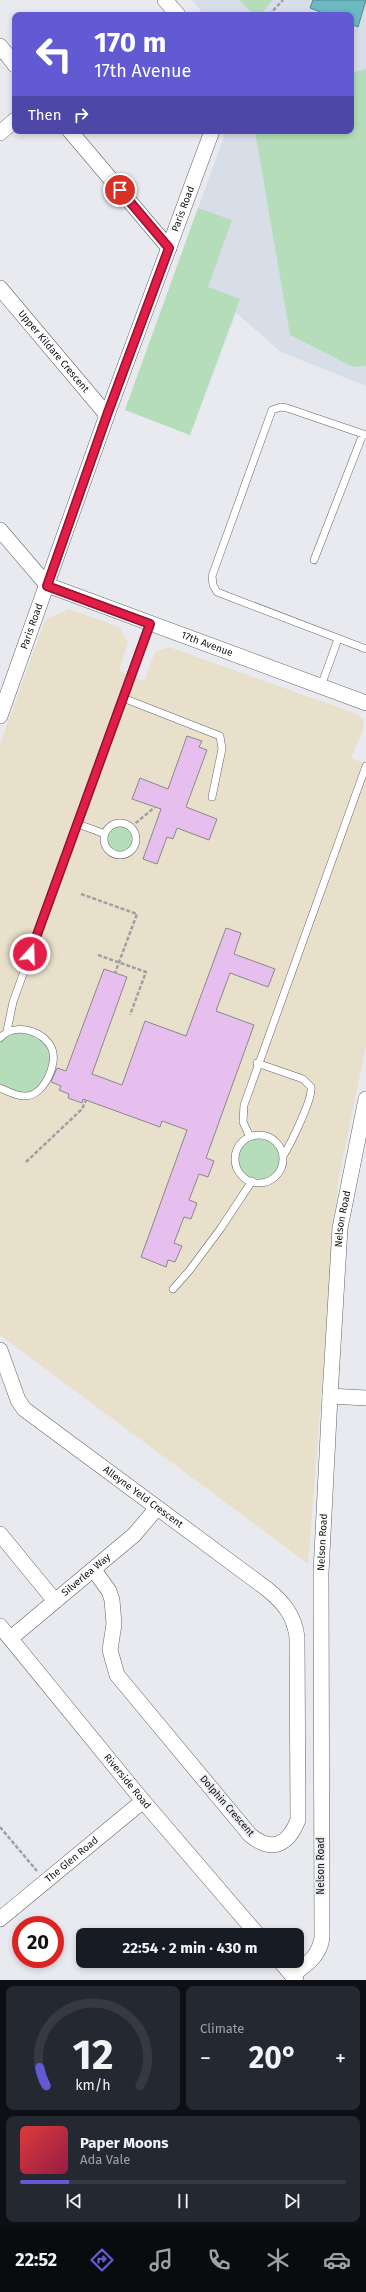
<!DOCTYPE html>
<meta charset="utf-8">
<style>
body{margin:0;font-family:"Fira Sans",sans-serif;background:#242831;color:#f1f3f6;height:100vh;display:flex;flex-direction:column;font-size:15px;white-space:nowrap}
*{box-sizing:border-box;margin:0}
p{font-size:13px;color:#9ea1a6}
.icon{flex:none;width:22px;height:22px;fill:none;stroke:currentColor;stroke-width:2;stroke-linecap:round;stroke-linejoin:round}
.map{position:relative;height:1980px;overflow:hidden}
.details{display:flex;flex-direction:column;gap:6px;padding:6px;background:#0d0f14;flex:1}
.details>*{flex:none}
.top-card{position:absolute;left:12px;top:12px;width:342px;height:122px;border-radius:8px;box-shadow:0 2px 6px #0003;background:#615ad2;color:#fff;overflow:hidden}
.speed{position:absolute;left:12px;top:1916px;display:flex;gap:8px;font-size:20px;font-weight:700;text-align:center}
.speed>*{display:grid;place-content:center;width:52px;height:52px;border-radius:50%;background:#171b24;box-shadow:0 2px 6px #0003;line-height:1}
.speed .limit{border:6px solid #d22;background:#fff;color:#111}
.pin{position:absolute;display:grid;place-items:center;width:34px;height:34px;color:#fff;margin:-17px;border:2px solid #fff;border-radius:50%;box-shadow:0 1px 4px #0007}
.me{position:absolute;width:44px;margin:-22px;rotate:20deg;stroke-linejoin:round;filter:drop-shadow(0 0 3px #0008)}
.turn{display:flex;align-items:center;gap:14px;height:84px;padding:0 16px;font-size:18px}
.turn .icon{width:52px;height:52px;stroke-width:2.5}
.turn b{display:block;font-size:28px;line-height:34px}
.then{display:flex;align-items:center;height:38px;padding:0 16px;background:#0003;gap:8px;font-size:15px}
.big{font-size:30px;font-weight:700;line-height:1.1}
.details .card{flex:1;display:flex;flex-direction:column;justify-content:center;gap:6px;min-width:0;padding:0 14px;border-radius:8px;background:#242831}
.details .dial{align-items:center;gap:0}
.dial svg{height:104px;overflow:visible;fill:none;stroke:#363941;stroke-width:7;stroke-linecap:round;text-anchor:middle}
.dial text{fill:#f1f3f6;stroke:none}
.song{display:flex;align-items:center;gap:12px}
.cover{width:48px;height:48px;border-radius:6px;background:linear-gradient(135deg,hsl(0 70% 55%),hsl(340 70% 35%))}
.played{height:4px;border-radius:2px;background:linear-gradient(90deg,#615ad2 15%,#363941 15%)}
.keys{display:flex;justify-content:space-around;direction:ltr}
.heat{display:flex;justify-content:space-between;align-items:center;font-size:22px;direction:ltr}
.details .tiles{flex:1;display:grid;gap:6px;grid-template-columns:1fr 1fr}
.card:last-child{grid-column:span 2}
.trip{position:absolute;left:76px;top:1928px;width:228px;height:40px;border-radius:8px;background:#171b24;box-shadow:0 2px 6px #0003;font-weight:700;line-height:40px;text-align:center}
.menu{display:flex;height:64px;justify-content:space-around;align-items:center;background:#090b0e;color:#9ea1a6}
.menu .icon{width:28px;height:28px}
.menu .active{color:#615ad2}
.menu b{font-size:18px;color:#f1f3f6}
.map>svg:first-child{display:block}
</style>
<div class="map">
<svg width="366" height="1980" viewBox="0 0 366 1980">
<rect width="100%" height="100%" fill="#e8eaef"/>
<!-- built -->
<path fill="#d8dee8" d="M192,0H366V386L281,352L236,313L190,435L125,410L226,131H351V15H204Z"/>
<!-- medical -->
<path fill="#e8e0cb" d="M69,609L119,627L128,642L119,671L144,681L155,652L169,647L357,714L364,720L363,730L351,758L366,764V1046L338,1181L308,1564L0,1335V744L45,620Z"/>
<!-- green -->
<path fill="#b6ddba" d="M239,0H273L260,15H254Z
M366,69V366L353,367L290,335L255,131H351V73Z
M198,208L232,220L208,287L240,299L190,435L125,410Z
M104 839a16 16 0 1 1 32 0a16 16 0 1 1-32 0Z
M22,1029L48,1043L53,1061L44,1085L28,1096L0,1088V1038Z
M235 1159a24 24 0 1 1 48 0a24 24 0 1 1-48 0Z"/>
<!-- water -->
<path fill="#6bb9c1" stroke="#51878d" d="M313,0H366L358,27L351,24V15H328L310,8Z"/>
<!-- building -->
<path fill="#e6bfef" stroke="#8a888b" d="M187,736L202,741L199,747L207,750L186,807L217,819L209,840L177,828L173,839L167,837L157,864L143,859L161,809L132,799L140,778L168,789Z
M226,928L241,933L234,954L275,969L268,987L230,973L216,1011L254,1025L206,1158L214,1161L208,1177L199,1174L189,1200L197,1203L191,1219L184,1217L174,1243L182,1246L175,1262L168,1260L166,1267L141,1257L187,1130L162,1121L160,1127L83,1099L82,1103L68,1098L69,1094L59,1090L61,1086L51,1082L57,1068L66,1071L104,969L127,977L92,1074L122,1085L145,1021L186,1036Z"/>
<g fill="none" stroke-linecap="round" stroke-linejoin="round">
<!-- service casing -->
<g stroke="#626467" stroke-width="8">
<path id="service" d="M366,435L287,408L281,407L272,410L212,576L213,585L217,592L366,649
M314,560L363,434
M321,686L338,639
M123,698L220,736L222,749L212,797
M104 839a16 16 0 1 1 32 0a16 16 0 1 1-32 0Z
M78,824L105,834
M7,1031L13,1002L149,624
M0,1038C14,1022 44,1030 52,1049C58,1064 44,1095 26,1096C17,1097 8,1091 0,1088
M257,1063L303,1079L311,1087C313,1099 290,1145 283,1156
M235 1159a24 24 0 1 1 48 0a24 24 0 1 1-48 0Z
M250,1137L243,1122L244,1105L366,766
M173,1289L189,1271L221,1228L252,1181"/>
</g>
<!-- minor casing -->
<g stroke="#626467" stroke-width="16">
<g id="minor">
<path d="M165,0L178,15"/>
<path d="M0,46L15,65"/>
<path d="M70,131L169,248"/>
<path d="M0,133L15,120"/>
<path id="s1" d="M0,288L107,415"/>
<path id="s2" d="M0,530L47,585L366,703"/>
<path id="s3" d="M0,716L107,415L212,131"/>
<path id="s4" d="M0,1350L18,1400L24,1409L267,1589C284,1603 294,1615 297,1637L298,1820C288,1845 272,1853 250,1835L117,1675L110,1650L114,1624L112,1600L109,1591L94,1570"/>
<path d="M330,1396L366,1398"/>
<path d="M0,1534L55,1601"/>
<path id="s5" d="M0,1626L143,1801L258,1935"/>
<path id="s6" d="M11,1638L134,1535L157,1508"/>
<path id="s7" d="M0,1919L143,1801"/>
<path d="M280,1961L296,1980"/>
<path id="s8" d="M292,1975C306,1965 319,1957 322,1938L321,1573L330,1396L340,1228L366,1099"/>
</g>
</g>
<!-- path -->
<path stroke="#9fa0a4" stroke-width="2.5" stroke-dasharray="4 2" stroke-linecap="butt" d="M269,15L283,0
M131,827L155,807
M81,894L137,914L115,973
M98,955L146,972L130,1015
M26,1162L82,1109L86,1100
M0,1827L37,1871"/>
<!-- service -->
<use href="#service" stroke="#fff" stroke-width="7"/>
<!-- minor -->
<use href="#minor" stroke="#fff" stroke-width="15"/>
</g>
<g fill="none" stroke-linecap="round" stroke-linejoin="round">
<!-- route casing -->
<g stroke="#92132f" stroke-width="10">
<path id="route" d="M30,954L150,624L47,586L107,415L169,248L120,190"/>
</g>
<!-- route -->
<use href="#route" stroke="#e11d48" stroke-width="7"/>
</g>
<g text-anchor="middle" dominant-baseline="central" stroke-width="3.5" stroke-linejoin="round" paint-order="stroke">
<!-- street labels -->
<g font-size="10" fill="#131315" stroke="#e8eaef">
<text stroke="none"><textPath href="#s3" startOffset="539">Paris Road</textPath></text>
<text stroke="none"><textPath href="#s1" startOffset="83">Upper Kildare Crescent</textPath></text>
<text stroke="none"><textPath href="#s3" startOffset="95">Paris Road</textPath></text>
<text stroke="none"><textPath href="#s2" startOffset="243">17th Avenue</textPath></text>
<text stroke="none"><textPath href="#s8" startOffset="769">Nelson Road</textPath></text>
<text stroke="none"><textPath href="#s4" startOffset="212">Alleyne Yeld Crescent</textPath></text>
<text stroke="none"><textPath href="#s8" startOffset="445">Nelson Road</textPath></text>
<text stroke="none"><textPath href="#s6" startOffset="98">Silverlea Way</textPath></text>
<text stroke="none"><textPath href="#s5" startOffset="201">Riverside Road</textPath></text>
<text transform="translate(227 1806) rotate(49)">Dolphin Crescent</text>
<text stroke="none"><textPath href="#s7" startOffset="93">The Glen Road</textPath></text>
<text transform="translate(321 1866) rotate(-90)">Nelson Road</text>
</g>
</g>
</svg>
<div class="speed"><div class="limit">20</div></div>
<div class="pin" style="left:120px;top:190px;background:#d93025"><svg class="icon" aria-label="arrive" viewBox="0 0 24 24"><path d="M6 21V4h12l-3 4 3 4H6"/></svg></div>
<svg class="me" style="left:30px;top:954px" viewBox="-20 -20 40 40"><circle r="17" fill="#e11d48" stroke="#fff" stroke-width="3"/><path d="M0-11L8 9 0 5-8 9z" fill="#fff"/></svg>
<div class="trip">22:54 · 2 min · 430 m</div>
<div class="top-card">
<div class="turn"><svg class="icon" aria-label="left" viewBox="0 0 24 24"><path d="M17 20v-9H6M10 6l-5 5 5 5"/></svg><div><b>170 m</b>17th Avenue</div></div>
<div class="then">Then<svg class="icon" aria-label="right" viewBox="0 0 24 24"><path d="M7 20v-9h11M14 6l5 5-5 5"/></svg></div>
</div>
</div>
<section class="details">
<div class="tiles">
<div class="card dial"><svg viewBox="0 0 100 80">
<path d="M14 69A42 42 0 1 1 86 69"/>
<path d="M14 69A42 42 0 0 1 9 55" stroke="#615ad2"/>
<text x="50" y="56" font-size="32" font-weight="700">12</text>
<text x="50" y="72" font-size="11">km/h</text>
</svg></div>
<div class="card"><p>Climate</p>
<div class="heat"><a>−</a><b class="big">20°</b><a>+</a></div>
</div>
<div class="card">
<div class="song"><i class="cover"></i><div><b>Paper Moons</b><p>Ada Vale</p></div></div>
<div class="played"></div>
<div class="keys"><svg class="icon" aria-label="previous" viewBox="0 0 24 24"><path d="M18 5L8 12l10 7zM5 5v14"/></svg><svg class="icon" aria-label="pause" viewBox="0 0 24 24"><path d="M8 5v14M16 5v14"/></svg><svg class="icon" aria-label="next" viewBox="0 0 24 24"><path d="M6 5l10 7-10 7zM19 5v14"/></svg></div>
</div>
</div>
</section>
<nav class="menu">
<b>22:52</b>
<svg class="icon active" aria-label="directions" viewBox="0 0 24 24"><path d="M12 3l9 9-9 9-9-9zM9 14v-3h6M13 9l2 2-2 2"/></svg>
<svg class="icon" aria-label="music" viewBox="0 0 24 24"><path d="M9 18V5l10-2v13"/><circle cx="6" cy="18" r="3"/><circle cx="16" cy="16" r="3"/></svg>
<svg class="icon" aria-label="phone" viewBox="0 0 24 24"><path d="M5 4h4l2 5-3 2q2 4 5 5l2-3 5 2v4C11 20 4 13 5 4z"/></svg>
<svg class="icon" aria-label="climate" viewBox="0 0 24 24"><path d="M12 3v18M4 7l16 10M4 17L20 7"/></svg>
<svg class="icon" aria-label="car" viewBox="0 0 24 24"><path d="M5 17H2v-5l4-1 3-4h7l3 4 3 1v5h-3M9 17h6M6 11h13"/><circle cx="7" cy="17" r="2"/><circle cx="17" cy="17" r="2"/></svg>
</nav>
